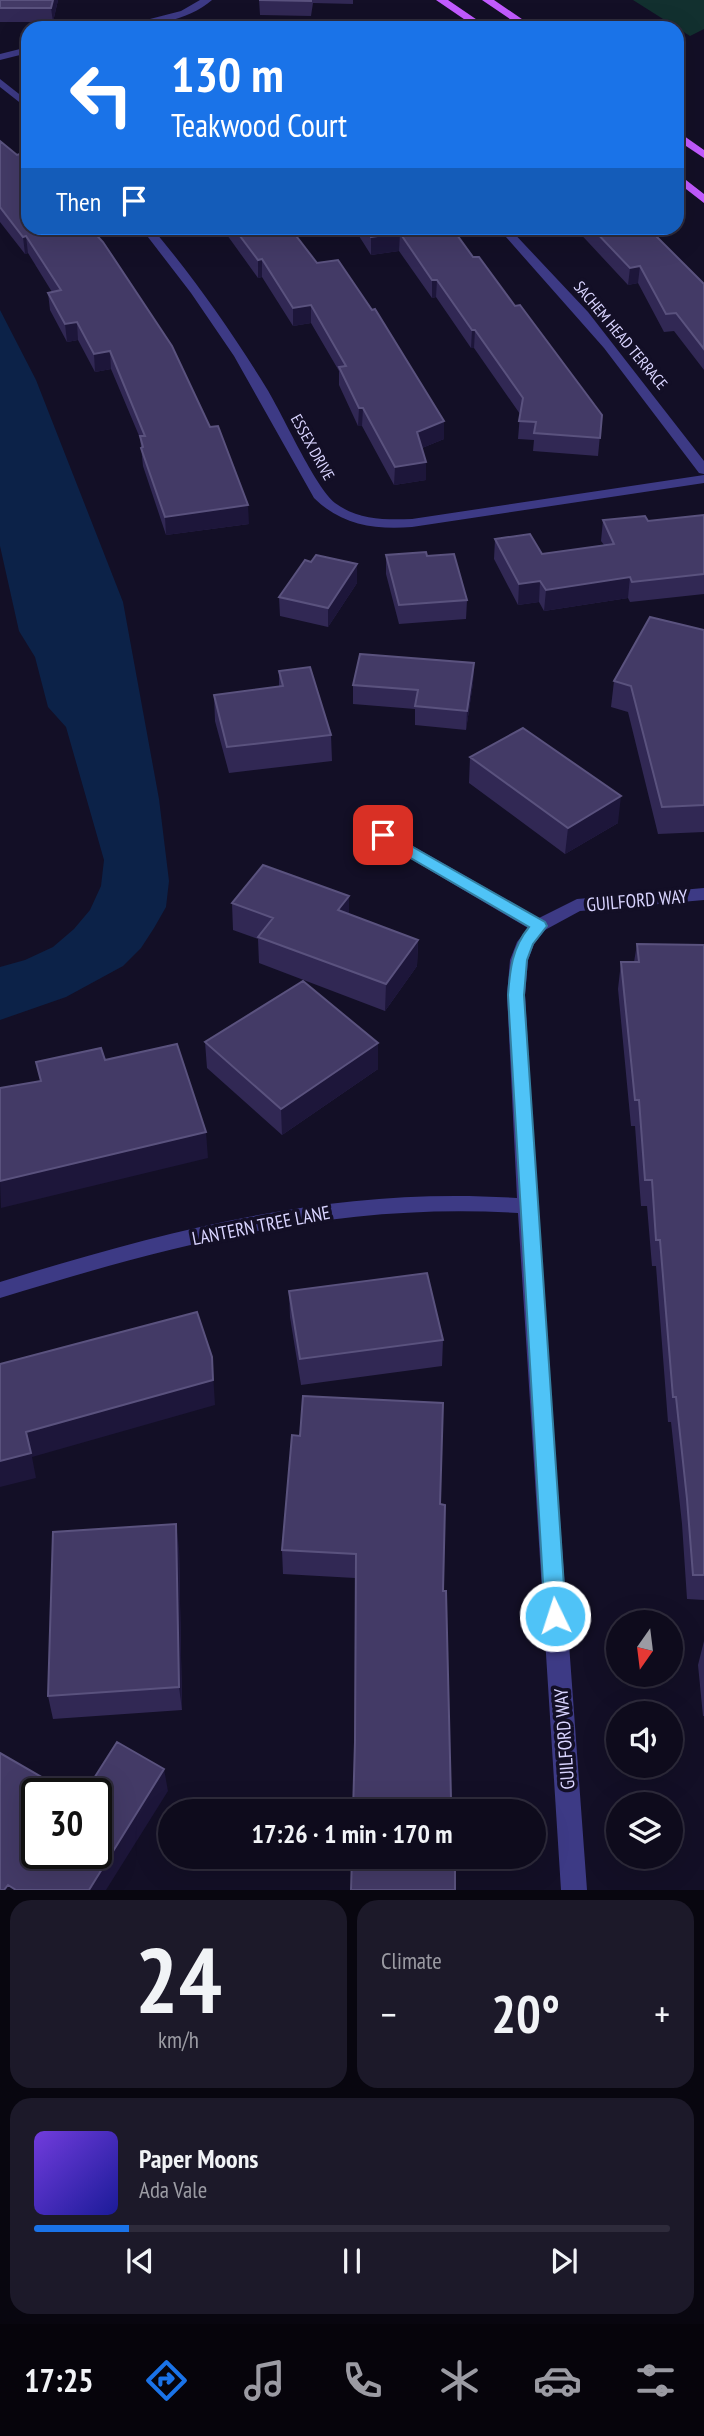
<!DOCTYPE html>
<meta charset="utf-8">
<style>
body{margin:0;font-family:"PT Sans Narrow",sans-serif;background:#1c1929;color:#f1f3f6;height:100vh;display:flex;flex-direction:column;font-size:26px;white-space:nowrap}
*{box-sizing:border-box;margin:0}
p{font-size:23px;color:#9b9ba3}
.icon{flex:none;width:38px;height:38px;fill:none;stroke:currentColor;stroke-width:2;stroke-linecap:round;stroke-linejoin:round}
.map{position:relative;height:1890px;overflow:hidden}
.side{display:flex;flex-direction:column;gap:10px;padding:10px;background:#08060f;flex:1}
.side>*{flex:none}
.banner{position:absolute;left:21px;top:21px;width:663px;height:214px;border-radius:21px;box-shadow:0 7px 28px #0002,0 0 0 2px #2e2b3b;background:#1a73e8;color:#fff;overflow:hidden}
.needle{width:46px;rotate:194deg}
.controls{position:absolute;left:606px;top:1610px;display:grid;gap:14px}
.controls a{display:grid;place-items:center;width:77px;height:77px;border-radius:50%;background:#0e0b1c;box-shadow:0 7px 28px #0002,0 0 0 2px #2e2b3b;font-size:35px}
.speed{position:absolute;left:21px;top:1778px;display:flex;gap:14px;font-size:35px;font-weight:700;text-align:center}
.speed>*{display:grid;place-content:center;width:91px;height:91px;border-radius:50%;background:#0e0b1c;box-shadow:0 7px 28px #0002,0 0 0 2px #2e2b3b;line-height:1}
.speed .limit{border:4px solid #111;border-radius:10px;background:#fff;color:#111}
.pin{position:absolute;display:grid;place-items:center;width:60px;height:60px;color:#fff;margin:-30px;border-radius:14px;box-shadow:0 4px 10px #0006}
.me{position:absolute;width:77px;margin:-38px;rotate:356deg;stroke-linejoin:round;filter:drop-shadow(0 0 5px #0008)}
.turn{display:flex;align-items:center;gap:24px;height:147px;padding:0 35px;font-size:32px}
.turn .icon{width:91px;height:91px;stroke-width:2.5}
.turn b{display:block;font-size:49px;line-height:60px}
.then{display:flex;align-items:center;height:66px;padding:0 35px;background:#0003;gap:14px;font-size:26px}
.big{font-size:52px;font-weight:700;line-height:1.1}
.side .tile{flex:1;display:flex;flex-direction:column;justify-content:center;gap:10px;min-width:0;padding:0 24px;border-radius:21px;background:#1c1929}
.side .dial{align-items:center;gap:0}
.dial b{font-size:91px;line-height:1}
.song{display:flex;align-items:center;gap:21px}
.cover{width:84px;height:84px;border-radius:10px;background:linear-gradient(135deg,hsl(260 70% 55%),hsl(240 70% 35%))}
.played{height:7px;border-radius:4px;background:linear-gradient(90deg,#1a73e8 15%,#2e2b3b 15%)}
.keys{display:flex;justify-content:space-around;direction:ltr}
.heat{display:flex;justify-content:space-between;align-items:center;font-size:38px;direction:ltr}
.side .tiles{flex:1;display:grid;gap:10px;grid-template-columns:1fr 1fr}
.tile:last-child{grid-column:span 2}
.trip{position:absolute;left:158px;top:1799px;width:388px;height:70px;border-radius:35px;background:#0e0b1c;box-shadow:0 7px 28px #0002,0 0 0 2px #2e2b3b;font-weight:700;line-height:70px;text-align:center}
.tab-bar{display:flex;height:112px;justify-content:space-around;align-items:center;background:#06040b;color:#9b9ba3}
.tab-bar .icon{width:49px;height:49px}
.tab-bar .active{color:#1a73e8}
.tab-bar b{font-size:32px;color:#f1f3f6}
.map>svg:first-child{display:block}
</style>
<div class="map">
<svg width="704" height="1890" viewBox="0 0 704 1890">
<rect width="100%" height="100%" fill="#130f26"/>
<!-- green -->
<path fill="#12302f" d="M633,0H704V29L690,36Z"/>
<!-- water -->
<path fill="#0c2248" d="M0,310L36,380L123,602L159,799L169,881L166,907L154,928L141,948L123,966L66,997L0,1020V967L25,960L53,947L74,929L90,910L101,886L104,860L66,727L48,707L35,657L19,631L0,546Z"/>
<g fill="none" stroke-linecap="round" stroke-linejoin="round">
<!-- minor -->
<path fill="#3d3a85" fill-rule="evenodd" d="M200,0H212C188,21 146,28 115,28L181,11Z
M28,47V53L0,60V54Z
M0,79L28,101V109L0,87Z
M141,228H152C194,278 232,332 267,389C283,415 315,487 335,503C358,520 385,520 412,519L704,475V483L412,527C375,530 341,525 314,498L234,356L191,293Z
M498,228H509L588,312L704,461V474L699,473L604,348Z
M383,829L539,918L577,899L704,888V900L580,911L545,930L534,944L528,960L525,995L537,1206L587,1890H561L518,1213C336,1202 172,1245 0,1298V1282C171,1229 336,1186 517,1198L507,995L510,960L517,942L528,928L377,839L375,835L377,831Z"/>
<!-- major -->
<path fill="#c25bff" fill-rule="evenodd" d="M436,0H448L489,28H477Z
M482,0H494L535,28H523Z
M677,131L704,150V158L677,140Z
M677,173L704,194V203L677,182Z"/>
</g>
<!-- wall -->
<path fill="#312854" d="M0,0H58L53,22H0Z
M259,0H353V4L313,3L311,16L260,15Z
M0,141L249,524L166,535L143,466L140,438L111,369L95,372L78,340L67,342L50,310L48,293L52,292L28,253L25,254L0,222Z
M222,228H290L317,263L444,421V439L422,448L426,480L394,485L362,426H358L339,385V371L311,323L293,326L262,277L258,278Z
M354,228H452L473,257L515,306L602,415L598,456L533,451L534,440L518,439L520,414L474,348H471L436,297L432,298L399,251L371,255Z
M575,228H648L704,284V370L674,331L664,332L638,283L628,285Z
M704,515V594L630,602L628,598L544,611L539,602L518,605L494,559L495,539L542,554L604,545L601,541L603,520L648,521Z
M386,555L427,556L467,600L466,619L399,624L386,574Z
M311,562L357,564V583L328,627L280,616L279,597Z
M704,630V832L658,834L628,712L611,707L614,681Z
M474,663L473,683L466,730L415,725V709L353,704V685Z
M279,671L331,735L332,761L229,773L215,721L214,695L279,687Z
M470,757L618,823L565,854L469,783Z
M232,903L349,914L418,940L417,966L385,1011L259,963L258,939L233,930Z
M637,944L704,945V1600L687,1599L682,1524L671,1422H668L656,1266H652L647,1206H641L635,1126H631L618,989L621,962H634Z
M205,1042L378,1069L282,1135L207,1068Z
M289,1291L443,1340L442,1366L301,1385L290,1317Z
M440,1504L443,1591L451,1799L355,1742V1578L283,1574L282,1550Z
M179,1548L182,1710L53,1719L48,1696Z
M704,1641V1716H703L698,1665Z"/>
<!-- shaded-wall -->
<path fill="#1d163a" d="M53,0H58L53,22L51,8Z
M400,233L399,251L371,255V237Z
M26,236L28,253L25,254L23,237Z
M262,259V277L258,278V260Z
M640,266L638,283L628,285L630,268Z
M432,280H437L436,297L432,298Z
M311,305V323L293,326V308Z
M77,322L78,340L67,342L65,324Z
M472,330H475L474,348H471Z
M110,351L111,369L95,372L94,354Z
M359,408H363L362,426H358Z
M444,421V439L417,450V432Z
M426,462V480L394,485L395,467Z
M248,505L249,524L166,535L165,517Z
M357,564V583L328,627V608Z
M630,577L628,598L544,611L546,590Z
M540,581L539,602L518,605L519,584Z
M474,663L473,683L466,730L467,711Z
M621,796L618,823L565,854L568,828Z
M349,896V922L338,910Z
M418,940L417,966L385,1011L386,984Z
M378,1043V1069L282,1135L281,1109Z
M206,1132L208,1158L1,1208L0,1181Z
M212,1357L215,1405L32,1457L36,1478L0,1487V1461L26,1432Z
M176,1524L179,1548L182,1710L179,1687Z
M164,1769L168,1791L106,1890H89Z"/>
<!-- building -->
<path fill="#433a66" stroke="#5a527e" stroke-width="2" d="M0,0H53L51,8H0Z
M259,0H311V1Z
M0,141L17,155L20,154L28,163V228H90L103,242L172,346L210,427L218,426L248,505L165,517L141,448L143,447L140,436H145L110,351L94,354L77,322L65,324L48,293L61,290L26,236L23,237L0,207Z
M234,228H290L317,263L338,260L372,310L375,309L444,421L417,432L426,462L395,467L363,408H359L339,367L346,366L311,305L293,308L262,259L258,260Z
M365,228H452L473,257H479L515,306L520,305L602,415L600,438L534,433L536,422L519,421L523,398L475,330H472L437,280H432L400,233L371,237Z
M592,228H648L704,284V349L676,313L666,314L640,266L630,268Z
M704,515V574L632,582L630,577L546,590L540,581L519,584L495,539L530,534L542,554L614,544L603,520L645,516L648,521Z
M426,552L427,556L454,554L467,600L399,605L386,555Z
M316,555L357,564L328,608L279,597L305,560L311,562Z
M650,617L704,630V805L662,807L631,686L614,681Z
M360,654L474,663L467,711L415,706L418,690L353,685Z
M310,667L331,735L227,747L214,695L283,686L279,671Z
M523,728L621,796L568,828L470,757Z
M263,865L349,896L338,910L418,940L386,984L258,937L273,918L232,903Z
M637,944L704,945V1575H693L687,1499L676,1397H673L660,1240H656L652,1180H645L639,1100H635L621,962H639Z
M303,981L378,1043L281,1109L205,1042Z
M177,1044L206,1132L0,1181V1088L41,1081L36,1062L101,1048L105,1060Z
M427,1273L443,1340L300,1359L289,1291Z
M197,1312L212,1357L213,1380L26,1432L31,1453L0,1461V1364Z
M303,1396L443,1403L440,1504L445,1505L443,1591H446L451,1799L455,1800V1811H353L355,1742L356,1554L282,1550L292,1435L300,1436Z
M176,1524L179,1687L48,1696L53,1532Z
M117,1742L164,1769L89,1890H16L8,1885L4,1890H0V1753L71,1794H37V1853H96V1794H84Z
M352,1857H455V1890H351Z"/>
<!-- route -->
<path fill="#4fc3f7" stroke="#337fa1" stroke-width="2" d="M383,830L545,922L547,926L533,944L527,960L524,995L566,1616L563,1623L555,1626L548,1623L545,1616L508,995C510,969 512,948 529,927L378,839L376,835Z"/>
<g text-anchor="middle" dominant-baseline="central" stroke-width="7" stroke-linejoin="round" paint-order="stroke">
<!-- far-street labels -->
<g font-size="16" fill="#d9d4ff" stroke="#130f26">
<text transform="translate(621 335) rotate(50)">SACHEM HEAD TERRACE</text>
<text transform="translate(313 447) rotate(61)">ESSEX DRIVE</text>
</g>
<!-- street labels -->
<g font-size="19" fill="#d9d4ff" stroke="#130f26">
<text transform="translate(637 900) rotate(-5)">GUILFORD WAY</text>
<text transform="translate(261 1225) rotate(-11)">LANTERN TREE LANE</text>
<text transform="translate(564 1739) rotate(-94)">GUILFORD WAY</text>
</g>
</g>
</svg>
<div class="controls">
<a><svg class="needle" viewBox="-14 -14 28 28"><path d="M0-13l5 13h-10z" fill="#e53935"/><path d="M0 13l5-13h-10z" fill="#9b9ba3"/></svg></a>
<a><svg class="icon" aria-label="sound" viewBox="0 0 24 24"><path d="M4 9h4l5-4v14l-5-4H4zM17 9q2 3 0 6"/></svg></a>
<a><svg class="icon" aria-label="layers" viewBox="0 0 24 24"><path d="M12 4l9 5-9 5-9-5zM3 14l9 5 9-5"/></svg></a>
</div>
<div class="speed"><div class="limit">30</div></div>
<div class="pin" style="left:383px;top:835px;background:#d93025"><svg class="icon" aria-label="arrive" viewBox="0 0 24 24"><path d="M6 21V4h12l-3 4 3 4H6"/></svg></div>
<svg class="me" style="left:555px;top:1616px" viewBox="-20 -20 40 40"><circle r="17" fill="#4fc3f7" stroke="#fff" stroke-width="3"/><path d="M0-11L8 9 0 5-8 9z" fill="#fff"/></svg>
<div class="trip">17:26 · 1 min · 170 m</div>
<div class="banner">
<div class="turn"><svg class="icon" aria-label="left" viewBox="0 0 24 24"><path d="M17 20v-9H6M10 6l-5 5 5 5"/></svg><div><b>130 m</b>Teakwood Court</div></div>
<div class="then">Then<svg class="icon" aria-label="arrive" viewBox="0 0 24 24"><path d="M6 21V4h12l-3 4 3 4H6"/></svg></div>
</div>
</div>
<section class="side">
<div class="tiles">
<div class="tile dial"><b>24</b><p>km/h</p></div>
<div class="tile"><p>Climate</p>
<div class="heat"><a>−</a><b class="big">20°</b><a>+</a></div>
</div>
<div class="tile">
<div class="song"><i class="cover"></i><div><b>Paper Moons</b><p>Ada Vale</p></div></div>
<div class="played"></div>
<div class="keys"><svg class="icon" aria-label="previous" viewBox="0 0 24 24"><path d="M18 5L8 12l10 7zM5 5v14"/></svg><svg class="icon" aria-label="pause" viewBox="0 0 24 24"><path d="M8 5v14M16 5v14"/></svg><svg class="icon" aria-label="next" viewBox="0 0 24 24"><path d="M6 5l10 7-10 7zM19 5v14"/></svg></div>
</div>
</div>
</section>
<nav class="tab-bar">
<b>17:25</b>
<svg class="icon active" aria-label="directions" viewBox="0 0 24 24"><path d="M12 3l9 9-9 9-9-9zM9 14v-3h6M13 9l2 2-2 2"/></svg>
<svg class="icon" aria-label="music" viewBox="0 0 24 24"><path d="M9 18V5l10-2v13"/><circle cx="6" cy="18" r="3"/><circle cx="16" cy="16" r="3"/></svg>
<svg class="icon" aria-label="phone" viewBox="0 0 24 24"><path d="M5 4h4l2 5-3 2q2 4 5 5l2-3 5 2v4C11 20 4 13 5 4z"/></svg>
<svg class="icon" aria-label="climate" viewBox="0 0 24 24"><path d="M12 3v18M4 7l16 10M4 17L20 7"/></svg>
<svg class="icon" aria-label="car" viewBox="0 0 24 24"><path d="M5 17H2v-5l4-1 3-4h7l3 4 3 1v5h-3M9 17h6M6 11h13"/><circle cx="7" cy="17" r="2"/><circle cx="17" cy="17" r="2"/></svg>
<svg class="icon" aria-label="filters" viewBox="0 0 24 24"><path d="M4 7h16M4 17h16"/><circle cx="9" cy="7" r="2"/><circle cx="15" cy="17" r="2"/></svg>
</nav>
